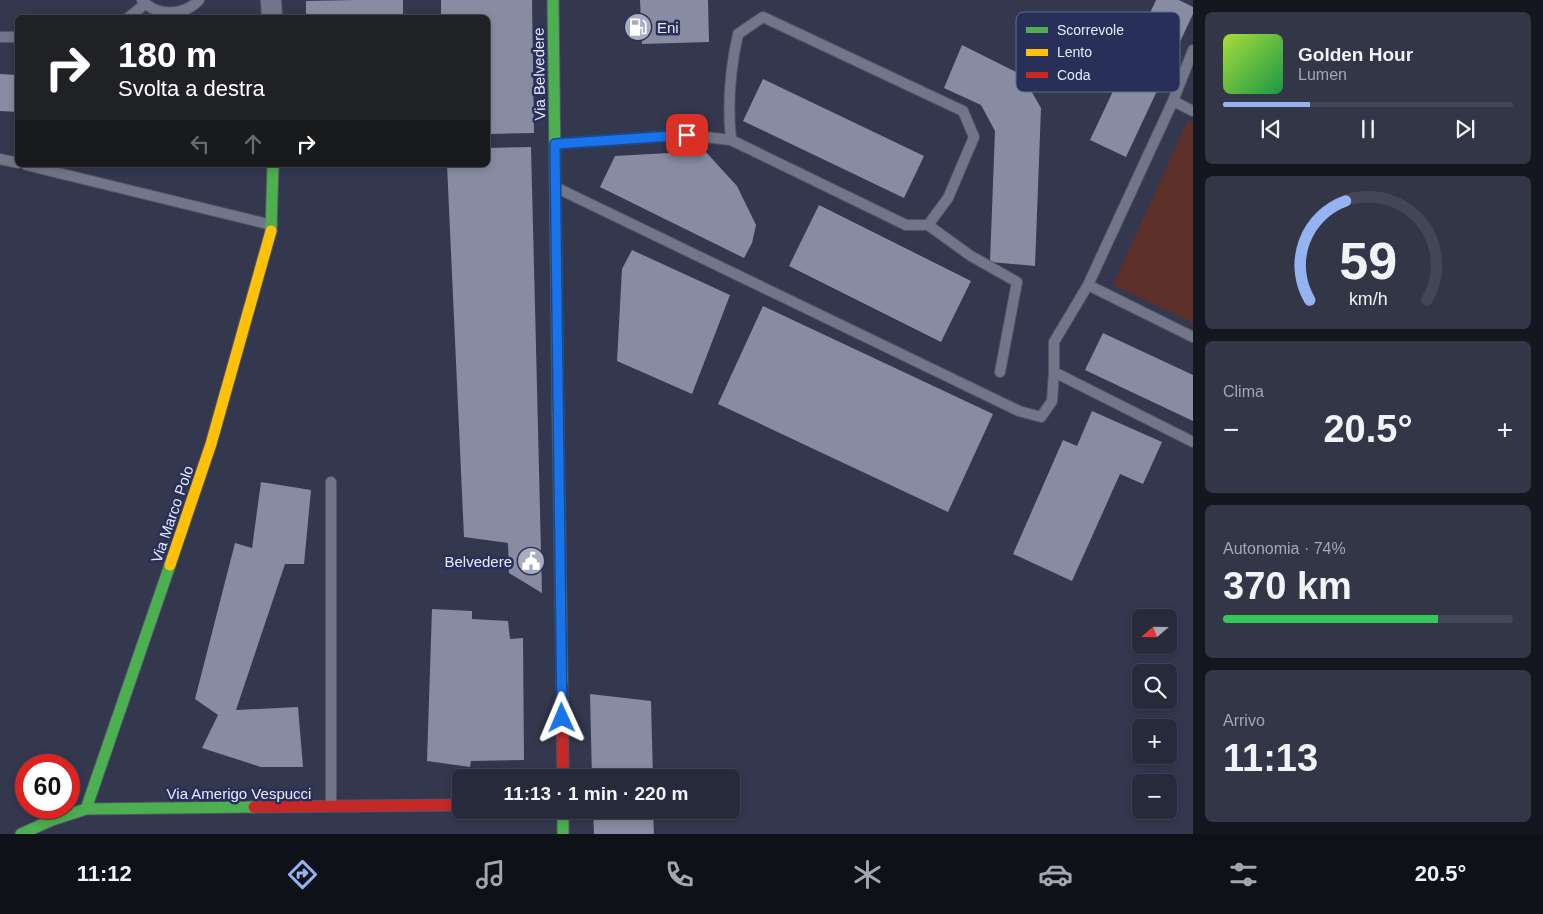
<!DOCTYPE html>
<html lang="it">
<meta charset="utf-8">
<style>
body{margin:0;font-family:Helvetica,sans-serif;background:#323646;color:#f1f3f6;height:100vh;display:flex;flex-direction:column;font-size:19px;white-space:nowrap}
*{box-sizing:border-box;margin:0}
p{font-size:16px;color:#a4a7af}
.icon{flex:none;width:28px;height:28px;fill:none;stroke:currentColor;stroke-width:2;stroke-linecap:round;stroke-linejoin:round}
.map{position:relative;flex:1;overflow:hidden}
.panel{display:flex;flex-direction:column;gap:12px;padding:12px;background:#151720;width:350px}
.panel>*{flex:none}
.hud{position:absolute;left:15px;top:15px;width:475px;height:152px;border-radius:8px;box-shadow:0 2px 8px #0003,0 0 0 1px #424655;background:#202124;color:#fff;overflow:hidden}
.needle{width:32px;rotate:250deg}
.controls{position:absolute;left:1132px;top:609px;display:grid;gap:10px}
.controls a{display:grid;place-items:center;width:45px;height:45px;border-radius:8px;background:#262a3b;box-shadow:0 2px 8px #0003,0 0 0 1px #424655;font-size:25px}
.speed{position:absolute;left:15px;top:754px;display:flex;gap:10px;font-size:25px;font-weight:700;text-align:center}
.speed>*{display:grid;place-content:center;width:65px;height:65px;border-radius:50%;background:#262a3b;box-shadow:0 2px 8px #0003,0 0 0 1px #424655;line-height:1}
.speed .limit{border:8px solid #d22;background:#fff;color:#111}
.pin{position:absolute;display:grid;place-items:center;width:42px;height:42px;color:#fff;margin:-21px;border-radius:10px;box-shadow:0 2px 8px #0006}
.me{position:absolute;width:55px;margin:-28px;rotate:359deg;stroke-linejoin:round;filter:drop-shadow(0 0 4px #0008)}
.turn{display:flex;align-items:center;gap:18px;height:105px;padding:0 20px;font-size:22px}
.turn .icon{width:65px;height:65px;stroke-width:2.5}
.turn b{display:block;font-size:35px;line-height:42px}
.lanes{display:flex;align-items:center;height:48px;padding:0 20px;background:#0003;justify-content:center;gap:25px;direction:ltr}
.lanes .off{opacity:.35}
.big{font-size:38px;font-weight:800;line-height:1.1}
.panel .tile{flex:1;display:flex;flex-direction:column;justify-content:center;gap:8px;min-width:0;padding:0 18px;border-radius:8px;background:#323646}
.panel .dial{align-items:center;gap:0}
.dial svg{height:130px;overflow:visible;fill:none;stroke:#424655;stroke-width:7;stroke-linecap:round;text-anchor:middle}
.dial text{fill:#f1f3f6;stroke:none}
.song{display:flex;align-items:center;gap:15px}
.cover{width:60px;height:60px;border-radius:8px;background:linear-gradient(135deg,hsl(80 70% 55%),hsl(140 70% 35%))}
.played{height:5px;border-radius:2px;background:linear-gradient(90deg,#95b2f1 30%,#424655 30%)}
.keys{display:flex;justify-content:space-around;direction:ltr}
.heat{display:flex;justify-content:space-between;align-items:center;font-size:28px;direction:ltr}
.charge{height:8px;border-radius:4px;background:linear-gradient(90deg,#34c759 74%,#424655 0)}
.trip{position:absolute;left:452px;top:769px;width:288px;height:50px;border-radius:8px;background:#262a3b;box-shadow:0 2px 8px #0003,0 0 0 1px #424655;font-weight:800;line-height:50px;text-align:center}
.menu{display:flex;height:80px;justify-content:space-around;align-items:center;background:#0f1118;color:#a4a7af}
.menu .icon{width:35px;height:35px}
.menu .selected{color:#95b2f1}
.menu b{font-size:22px;color:#f1f3f6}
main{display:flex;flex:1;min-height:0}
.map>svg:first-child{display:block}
</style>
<main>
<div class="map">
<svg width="1193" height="834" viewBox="0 0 1193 834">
<rect width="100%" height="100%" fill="#33384f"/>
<!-- green -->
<path fill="#5e302a" d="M1188,120L1193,123V323L1113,285Z"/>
<!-- building -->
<path fill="#878ca2" d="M355,0H403V18H306V1Z
M441,0H532L534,133L488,134V18H441Z
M640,0H708L709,42L642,44Z
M1156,0H1179L1193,7V14L1126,157L1090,140Z
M962,45L1022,75L1041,108L1035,266L990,262L995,131L981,105L944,88Z
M0,74L18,75V112L0,111Z
M763,79L924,156L904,198L743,121Z
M531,147L536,347L542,593L509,573L508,543L464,537L447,165H488V148Z
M705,151L737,186L756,225L752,243L744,258L600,187L615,156Z
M819,205L971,281L941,342L789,266Z
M632,250L730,295L692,394L617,361L622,269Z
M763,306L993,414L948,512L718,404Z
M1103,333L1193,375V421L1085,370Z
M1092,411L1162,442L1143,484L1120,474L1072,581L1013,554L1063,440L1077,446Z
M261,482L311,490L304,564H285L236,710L298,707L303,767H261L202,748L218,715L195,699L235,543L252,548Z
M432,609L472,611V619L508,621L510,639L523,638L524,760L471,761L470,767L427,761Z
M590,694L651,701L653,778H592Z
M593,810H653L654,834H594Z"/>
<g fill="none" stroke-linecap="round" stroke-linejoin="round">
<!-- lane casing -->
<g stroke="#535567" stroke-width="12">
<path id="lane" d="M142,0C157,17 184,16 199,0
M763,17L963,111L974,137L948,198L928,225H906L731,140C727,103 730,70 738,34Z
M128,18L145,4
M0,37H18
M1173,101L1193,50
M1193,111L1173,101L1088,285L1193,337
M555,144L687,135L731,140
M0,159L18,163
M26,165L272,225
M557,188L1019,411L1041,417L1052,401L1054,372
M928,225L971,256L1017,282L1000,372
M1088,285L1054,342V372L1193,442
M331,806V482"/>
</g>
<!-- street casing -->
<g stroke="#535567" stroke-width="22">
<path id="street" d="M271,0L272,18"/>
</g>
<!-- fast casing -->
<g stroke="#535567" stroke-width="13">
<path id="fast" d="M553,0L558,413
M271,231L273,165
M86,809L170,565
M563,810V834
M21,834L52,820L86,809L254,807"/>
</g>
<!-- slow casing -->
<g stroke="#535567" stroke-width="13">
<path id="slow" d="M558,413L562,682
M170,565L211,444L271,231"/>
</g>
<!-- jam casing -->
<g stroke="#535567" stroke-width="13">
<path id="jam" d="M562,682L563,778
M254,807L461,805"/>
</g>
<!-- lane -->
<use href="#lane" stroke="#727689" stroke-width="10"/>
<!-- street -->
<use href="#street" stroke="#727689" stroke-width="20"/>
<!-- fast -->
<use href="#fast" stroke="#4caf50" stroke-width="11"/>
<!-- slow -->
<use href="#slow" stroke="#ffc107" stroke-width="11"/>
<!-- jam -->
<use href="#jam" stroke="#c62828" stroke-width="11"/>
</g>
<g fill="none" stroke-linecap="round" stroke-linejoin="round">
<!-- route casing -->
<g stroke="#114b97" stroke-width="12">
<path id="route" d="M562,718L555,144L687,135"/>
</g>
<!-- route -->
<use href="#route" stroke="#1a73e8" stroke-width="9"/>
</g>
<!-- icons -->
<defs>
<g id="fuel-disc" transform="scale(1.4375)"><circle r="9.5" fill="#a7acbf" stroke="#28305a"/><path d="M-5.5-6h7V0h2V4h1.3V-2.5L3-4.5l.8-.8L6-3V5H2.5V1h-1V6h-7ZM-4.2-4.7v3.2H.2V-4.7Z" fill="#fff"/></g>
<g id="civic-disc" transform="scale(1.4375)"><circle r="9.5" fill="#a7acbf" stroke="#28305a"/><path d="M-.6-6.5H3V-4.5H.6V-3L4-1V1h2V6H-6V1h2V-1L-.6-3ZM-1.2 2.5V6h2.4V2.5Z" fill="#fff"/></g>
</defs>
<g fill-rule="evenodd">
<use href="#fuel-disc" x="638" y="27"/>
<use href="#civic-disc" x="531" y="561"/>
</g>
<g text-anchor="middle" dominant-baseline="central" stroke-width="5" stroke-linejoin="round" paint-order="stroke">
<!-- poi labels -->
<g font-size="15" fill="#e6ebfb" stroke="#28305a" text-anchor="start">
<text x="657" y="27">Eni</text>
<text x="512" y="561" text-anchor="end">Belvedere</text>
</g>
<!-- street labels -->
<g font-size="15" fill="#e6ebfb" stroke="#28305a">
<text transform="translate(539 74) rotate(-91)">Via Belvedere</text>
<text transform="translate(172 514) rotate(-71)">Via Marco Polo</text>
<text x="239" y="793">Via Amerigo Vespucci</text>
</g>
</g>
<!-- legend -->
<rect x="1016" y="12" width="164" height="80" rx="8" fill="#28305a" stroke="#61688a" stroke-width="1"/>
<rect x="1026" y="27" width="22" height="6" fill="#4caf50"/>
<rect x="1026" y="49" width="22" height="7" fill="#ffc107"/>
<rect x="1026" y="72" width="22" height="6" fill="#c62828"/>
<g font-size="14" fill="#e6ebfb">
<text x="1057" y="35">Scorrevole</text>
<text x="1057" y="57">Lento</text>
<text x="1057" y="80">Coda</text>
</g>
</svg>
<div class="controls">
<a><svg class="needle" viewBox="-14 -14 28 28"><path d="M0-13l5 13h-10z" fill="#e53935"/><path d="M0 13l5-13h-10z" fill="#a4a7af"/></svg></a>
<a><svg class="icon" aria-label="search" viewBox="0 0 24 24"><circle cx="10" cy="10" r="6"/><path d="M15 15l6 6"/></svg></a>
<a>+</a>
<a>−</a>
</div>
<div class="speed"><div class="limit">60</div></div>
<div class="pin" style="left:687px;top:135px;background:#d93025"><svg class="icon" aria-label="arrive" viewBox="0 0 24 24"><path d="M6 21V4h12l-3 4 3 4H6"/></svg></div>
<svg class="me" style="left:562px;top:718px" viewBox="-20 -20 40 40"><path d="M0-17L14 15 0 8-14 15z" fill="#1a73e8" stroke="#fff" stroke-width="4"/></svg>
<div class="trip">11:13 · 1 min · 220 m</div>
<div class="hud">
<div class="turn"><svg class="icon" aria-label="right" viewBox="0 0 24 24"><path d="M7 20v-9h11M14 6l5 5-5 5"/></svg><div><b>180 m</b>Svolta a destra</div></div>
<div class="lanes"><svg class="icon off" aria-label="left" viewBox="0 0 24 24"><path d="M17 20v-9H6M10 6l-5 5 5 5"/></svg><svg class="icon off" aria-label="ahead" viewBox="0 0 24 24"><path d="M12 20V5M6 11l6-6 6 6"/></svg><svg class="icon" aria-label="right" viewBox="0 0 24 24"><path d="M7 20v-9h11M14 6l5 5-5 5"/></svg></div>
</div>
</div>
<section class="panel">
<div class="tile">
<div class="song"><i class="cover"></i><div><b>Golden Hour</b><p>Lumen</p></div></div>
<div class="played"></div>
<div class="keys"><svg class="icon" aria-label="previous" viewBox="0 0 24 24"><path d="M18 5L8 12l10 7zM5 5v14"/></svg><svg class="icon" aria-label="pause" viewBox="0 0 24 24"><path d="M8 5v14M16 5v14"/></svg><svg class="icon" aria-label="next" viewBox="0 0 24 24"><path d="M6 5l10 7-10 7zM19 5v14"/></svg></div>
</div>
<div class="tile dial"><svg viewBox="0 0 100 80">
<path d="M14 69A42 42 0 1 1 86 69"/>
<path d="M14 69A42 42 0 0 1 36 8" stroke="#95b2f1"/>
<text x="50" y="56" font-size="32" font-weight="700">59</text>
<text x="50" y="72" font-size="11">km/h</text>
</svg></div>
<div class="tile"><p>Clima</p>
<div class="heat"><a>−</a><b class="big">20.5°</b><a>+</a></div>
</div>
<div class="tile"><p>Autonomia · 74%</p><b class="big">370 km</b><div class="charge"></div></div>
<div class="tile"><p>Arrivo</p><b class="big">11:13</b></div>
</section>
</main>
<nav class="menu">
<b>11:12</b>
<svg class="icon selected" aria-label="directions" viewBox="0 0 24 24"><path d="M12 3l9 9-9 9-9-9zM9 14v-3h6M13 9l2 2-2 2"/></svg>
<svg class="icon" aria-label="music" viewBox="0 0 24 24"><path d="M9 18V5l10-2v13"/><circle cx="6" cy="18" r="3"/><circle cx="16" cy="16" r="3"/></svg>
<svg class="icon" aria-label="phone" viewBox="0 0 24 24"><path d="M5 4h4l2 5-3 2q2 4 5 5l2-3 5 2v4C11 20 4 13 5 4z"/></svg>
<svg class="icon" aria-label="climate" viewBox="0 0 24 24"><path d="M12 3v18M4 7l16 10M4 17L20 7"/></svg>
<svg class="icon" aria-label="car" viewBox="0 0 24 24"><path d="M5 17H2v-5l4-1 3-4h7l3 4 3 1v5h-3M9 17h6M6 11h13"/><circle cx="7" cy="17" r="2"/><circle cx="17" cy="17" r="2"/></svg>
<svg class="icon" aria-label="filters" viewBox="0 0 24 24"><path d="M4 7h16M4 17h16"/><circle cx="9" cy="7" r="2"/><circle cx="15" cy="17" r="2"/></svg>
<b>20.5°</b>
</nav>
